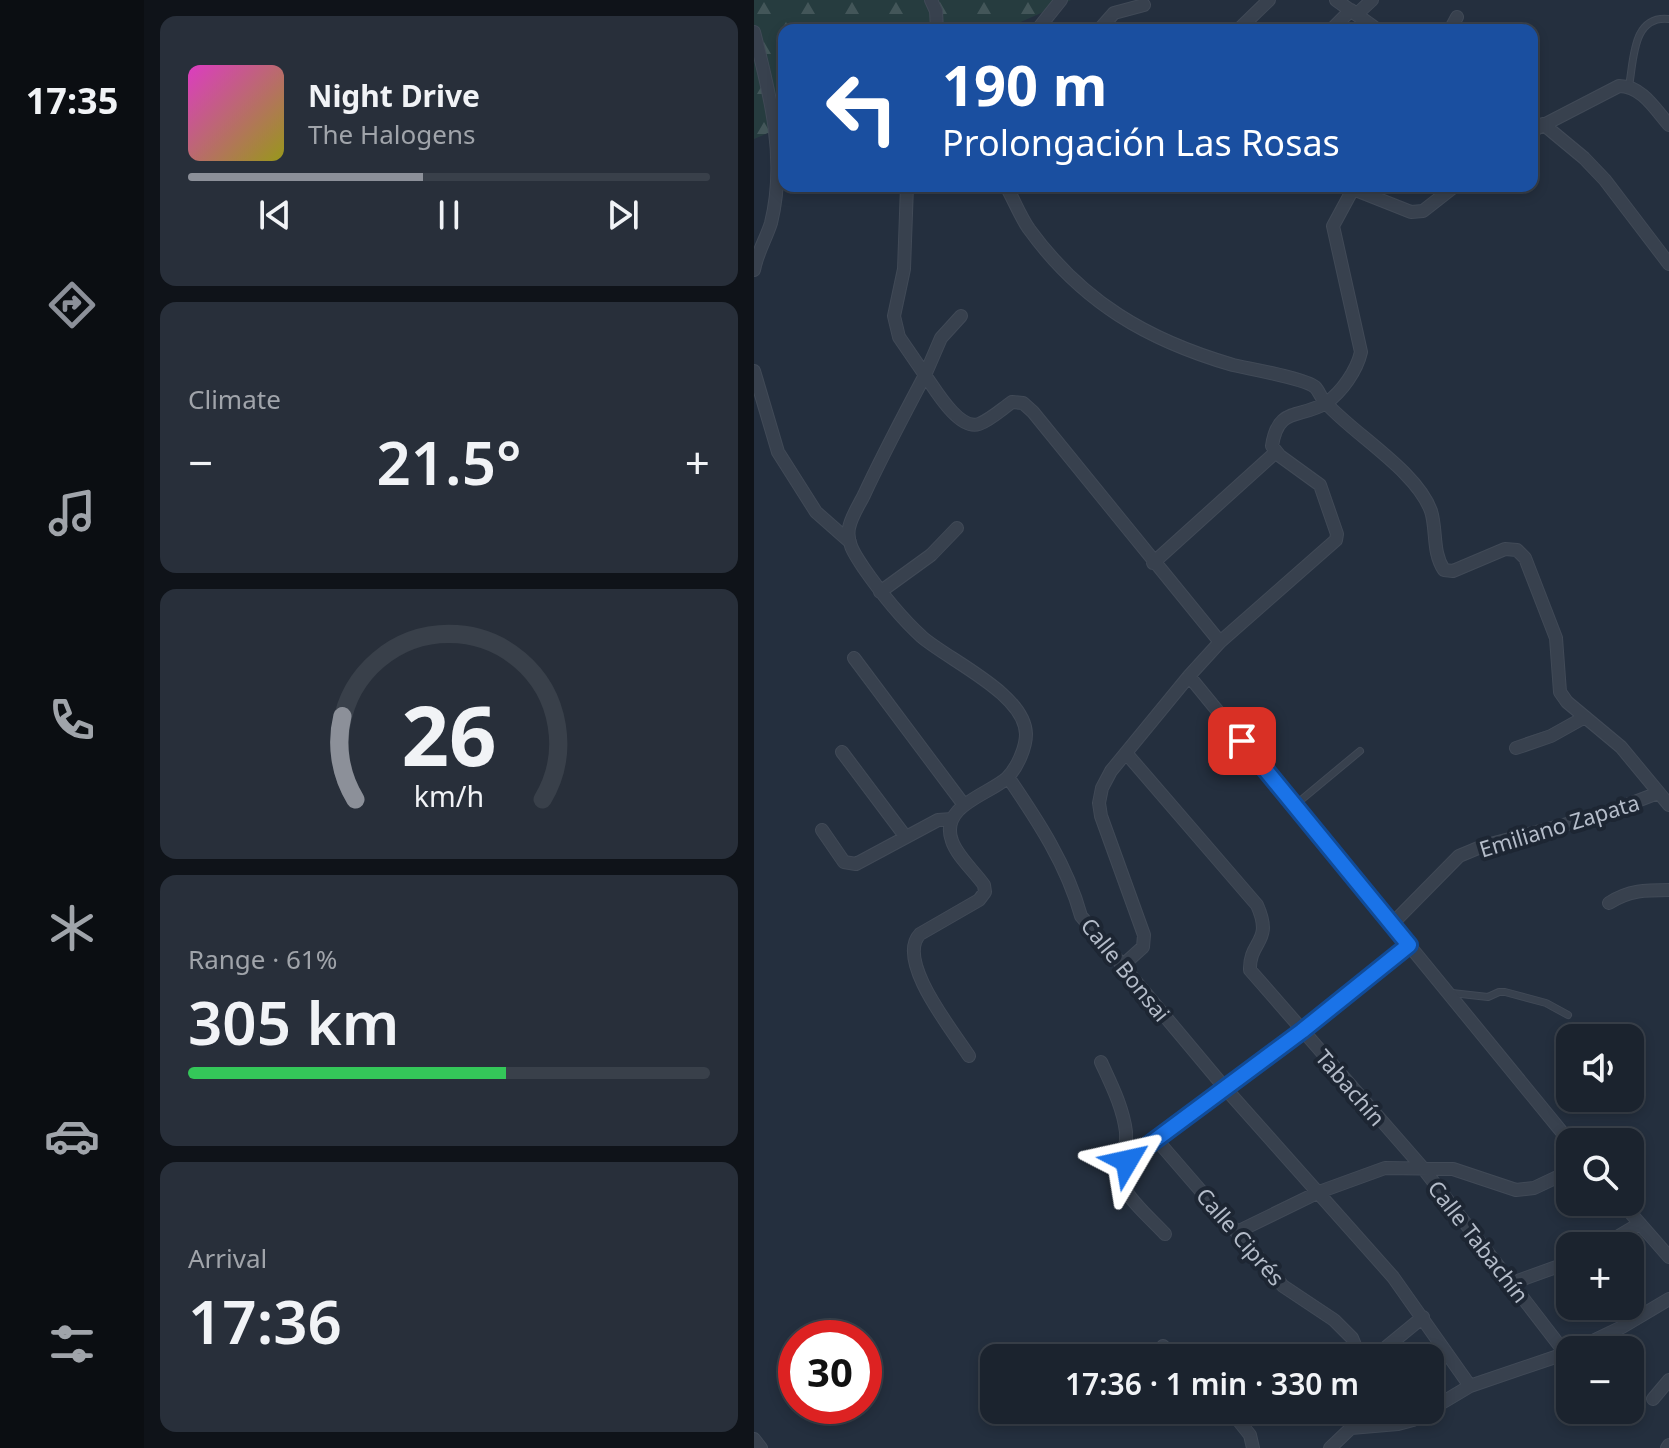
<!DOCTYPE html>
<meta charset="utf-8">
<style>
body{margin:0;font-family:"Noto Sans",sans-serif;background:#282f3a;color:#f1f3f6;height:100vh;display:flex;flex-direction:column;font-size:30px;white-space:nowrap}
*{box-sizing:border-box;margin:0}
p{font-size:26px;color:#a0a4aa}
.icon{flex:none;width:44px;height:44px;fill:none;stroke:currentColor;stroke-width:2;stroke-linecap:round;stroke-linejoin:round}
.map{position:relative;flex:1;overflow:hidden}
.details{display:flex;flex-direction:column;gap:16px;padding:16px;background:#0f1319;width:610px}
.details>*{flex:none}
.top-card{position:absolute;left:24px;top:24px;width:760px;height:168px;border-radius:16px;box-shadow:0 4px 12px #0003,0 0 0 2px #39404a;background:#1a4fa0;color:#fff;overflow:hidden}
.controls{position:absolute;left:802px;top:1024px;display:grid;gap:16px}
.controls a{display:grid;place-items:center;width:88px;height:88px;border-radius:16px;background:#1b232e;box-shadow:0 4px 12px #0003,0 0 0 2px #39404a;font-size:40px}
.speed{position:absolute;left:24px;top:1320px;display:flex;gap:16px;font-size:40px;font-weight:700;text-align:center}
.speed>*{display:grid;place-content:center;width:104px;height:104px;border-radius:50%;background:#1b232e;box-shadow:0 4px 12px #0003,0 0 0 2px #39404a;line-height:1}
.speed .limit{border:12px solid #d22;background:#fff;color:#111}
.pin{position:absolute;display:grid;place-items:center;width:68px;height:68px;color:#fff;margin:-34px;border-radius:16px;box-shadow:0 4px 12px #0006}
.me{position:absolute;width:88px;margin:-44px;rotate:54deg;stroke-linejoin:round;filter:drop-shadow(0 0 6px #0008)}
.turn{display:flex;align-items:center;gap:28px;height:168px;padding:0 32px;font-size:36px}
.turn .icon{width:104px;height:104px;stroke-width:2.5}
.turn b{display:block;font-size:56px;line-height:68px}
.big{font-size:60px;font-weight:600;line-height:1.1}
.details .widget{flex:1;display:flex;flex-direction:column;justify-content:center;gap:12px;min-width:0;padding:0 28px;border-radius:16px;background:#282f3a}
.details .dial{align-items:center;gap:0}
.dial svg{height:208px;overflow:visible;fill:none;stroke:#39404a;stroke-width:7;stroke-linecap:round;text-anchor:middle}
.dial text{fill:#f1f3f6;stroke:none}
.song{display:flex;align-items:center;gap:24px}
.cover{width:96px;height:96px;border-radius:12px;background:linear-gradient(135deg,hsl(310 70% 55%),hsl(60 70% 35%))}
.played{height:8px;border-radius:4px;background:linear-gradient(90deg,#8c9099 45%,#39404a 45%)}
.keys{display:flex;justify-content:space-around;direction:ltr}
.heat{display:flex;justify-content:space-between;align-items:center;font-size:44px;direction:ltr}
.charge{height:12px;border-radius:6px;background:linear-gradient(90deg,#34c759 61%,#39404a 0)}
.trip{position:absolute;left:226px;top:1344px;width:464px;height:80px;border-radius:16px;background:#1b232e;box-shadow:0 4px 12px #0003,0 0 0 2px #39404a;font-weight:600;line-height:80px;text-align:center}
main{display:flex;flex:1;min-height:0}
.tabs{display:flex;flex-direction:column;width:144px;justify-content:space-around;align-items:center;background:#0b0e12;color:#a0a4aa}
.tabs .icon{width:56px;height:56px}
.tabs .current{color:#8c9099}
.tabs b{font-size:36px;color:#f1f3f6}
.map>svg:first-child{display:block}
</style>
<main>
<nav class="tabs">
<b>17:35</b>
<svg class="icon current" aria-label="directions" viewBox="0 0 24 24"><path d="M12 3l9 9-9 9-9-9zM9 14v-3h6M13 9l2 2-2 2"/></svg>
<svg class="icon" aria-label="music" viewBox="0 0 24 24"><path d="M9 18V5l10-2v13"/><circle cx="6" cy="18" r="3"/><circle cx="16" cy="16" r="3"/></svg>
<svg class="icon" aria-label="phone" viewBox="0 0 24 24"><path d="M5 4h4l2 5-3 2q2 4 5 5l2-3 5 2v4C11 20 4 13 5 4z"/></svg>
<svg class="icon" aria-label="climate" viewBox="0 0 24 24"><path d="M12 3v18M4 7l16 10M4 17L20 7"/></svg>
<svg class="icon" aria-label="car" viewBox="0 0 24 24"><path d="M5 17H2v-5l4-1 3-4h7l3 4 3 1v5h-3M9 17h6M6 11h13"/><circle cx="7" cy="17" r="2"/><circle cx="17" cy="17" r="2"/></svg>
<svg class="icon" aria-label="filters" viewBox="0 0 24 24"><path d="M4 7h16M4 17h16"/><circle cx="9" cy="7" r="2"/><circle cx="15" cy="17" r="2"/></svg>
</nav>
<section class="details">
<div class="widget">
<div class="song"><i class="cover"></i><div><b>Night Drive</b><p>The Halogens</p></div></div>
<div class="played"></div>
<div class="keys"><svg class="icon" aria-label="previous" viewBox="0 0 24 24"><path d="M18 5L8 12l10 7zM5 5v14"/></svg><svg class="icon" aria-label="pause" viewBox="0 0 24 24"><path d="M8 5v14M16 5v14"/></svg><svg class="icon" aria-label="next" viewBox="0 0 24 24"><path d="M6 5l10 7-10 7zM19 5v14"/></svg></div>
</div>
<div class="widget"><p>Climate</p>
<div class="heat"><a>−</a><b class="big">21.5°</b><a>+</a></div>
</div>
<div class="widget dial"><svg viewBox="0 0 100 80">
<path d="M14 69A42 42 0 1 1 86 69"/>
<path d="M14 69A42 42 0 0 1 9 37" stroke="#8c9099"/>
<text x="50" y="56" font-size="32" font-weight="700">26</text>
<text x="50" y="72" font-size="11">km/h</text>
</svg></div>
<div class="widget"><p>Range · 61%</p><b class="big">305 km</b><div class="charge"></div></div>
<div class="widget"><p>Arrival</p><b class="big">17:36</b></div>
</section>
<div class="map">
<svg width="915" height="1448" viewBox="0 0 915 1448">
<defs>
<pattern id="forest-firs" width="22" height="20" patternUnits="userSpaceOnUse" patternTransform="scale(2)"><rect width="22" height="20" fill="#263c3f"/><path d="M5 1l3.5 6h-7zM16 11l3.5 6h-7z" fill="#435659"/></pattern>
</defs>
<rect width="100%" height="100%" fill="#242f3e"/>
<!-- forest -->
<path fill="url(#forest-firs)" d="M0,0H317L248,30H30V126L0,139Z"/>
<g fill="none" stroke-linecap="round" stroke-linejoin="round">
<!-- service casing -->
<g stroke="#414a57" stroke-width="8">
<path id="service" d="M875,86C880,60 878,15 915,19
M541,805L606,751
M698,993L734,997L745,992H751L792,1003L814,1015"/>
</g>
<!-- minor casing -->
<g stroke="#414a57" stroke-width="14">
<path id="minor" d="M177,0L182,11L183,30
M582,0L624,30
M603,14L618,0
M283,30L307,0
M345,30L360,13L390,5
M484,30L515,0
M577,30L597,10
M696,30L703,17
M0,32C16,94 33,159 17,223C12,239 3,253 0,270
M789,124L830,158L851,180L915,264
M778,131L865,86C888,86 901,109 915,125
M153,186L150,269L140,316L145,337L171,375C150,415 129,454 110,495C105,505 97,517 95,528C92,543 102,556 109,567C127,593 145,616 168,637C196,661 271,694 272,734C272,748 263,768 253,778C234,795 185,806 198,841C203,856 220,871 230,885L231,892L225,900L166,934C141,960 199,1031 215,1056
M252,186C260,200 266,216 275,229C328,302 393,340 479,365C496,369 550,378 561,387C565,391 567,398 571,402C599,434 662,470 677,511C683,530 678,552 690,570L699,571L751,549L763,550L771,558L802,638L806,692L813,702L867,747L915,805
M598,186L599,189L657,212L669,211L701,186
M207,316L187,338L171,375C181,389 205,431 225,424C236,420 248,409 258,402L269,403L279,412L466,642
M0,371L24,452L62,512L96,542
M399,563L522,452
M126,592L177,555L203,528
M100,658L210,805
M435,676L816,1142
M762,748L797,736L831,717
M88,752L151,836
M372,753L503,905C520,943 495,940 496,970L668,1167L812,1354
M254,777C284,821 313,865 327,916L471,1088L639,1277L716,1386
M68,830L90,862L102,864L184,820L198,819
M855,903C875,890 892,890 915,890
M638,924L705,856L729,846L844,816L904,793
M368,966L389,947L390,935L347,816L345,803L348,788L357,771L435,676L466,642L582,540L583,534L566,485L526,456L518,446C524,406 545,419 572,403C588,392 603,370 607,352L579,226L599,189
M347,1062C357,1084 369,1107 372,1132C373,1145 367,1180 370,1187C376,1201 400,1222 411,1234
M402,1139L529,1286L580,1320L598,1338L605,1355L610,1358
M373,1161L548,1031L655,945
M867,1202L915,1257
M483,1232L565,1192L631,1168L699,1169L762,1190L780,1188L816,1171
M848,1246L885,1224
M758,1283L816,1262
M409,1346L421,1358
M820,1350L868,1327L915,1299
M619,1358L669,1317
M899,1399L915,1380
M476,1410L496,1435L499,1448
M0,1439L7,1448
M576,1448L597,1428L644,1424L659,1420L716,1386L816,1352
M913,1448L915,1445"/>
</g>
<!-- service -->
<use href="#service" stroke="#38414e" stroke-width="6"/>
<!-- minor -->
<use href="#minor" stroke="#38414e" stroke-width="12"/>
</g>
<g fill="none" stroke-linecap="round" stroke-linejoin="round">
<!-- route casing -->
<g stroke="#114b97" stroke-width="20">
<path id="route" d="M373,1161L548,1031L655,945L488,741"/>
</g>
<!-- route -->
<use href="#route" stroke="#1a73e8" stroke-width="14"/>
</g>
<g text-anchor="middle" dominant-baseline="central" stroke-width="8" stroke-linejoin="round" paint-order="stroke">
<!-- street labels -->
<g font-size="22" fill="#b4bcc9" stroke="#1d2633">
<text transform="translate(805 825) rotate(-17)">Emiliano Zapata</text>
<text transform="translate(372 969) rotate(51)">Calle Bonsai</text>
<text transform="translate(597 1087) rotate(49)">Tabachín</text>
<text transform="translate(487 1236) rotate(49)">Calle Ciprés</text>
<text transform="translate(725 1241) rotate(52)">Calle Tabachín</text>
</g>
</g>
</svg>
<div class="controls">
<a><svg class="icon" aria-label="sound" viewBox="0 0 24 24"><path d="M4 9h4l5-4v14l-5-4H4zM17 9q2 3 0 6"/></svg></a>
<a><svg class="icon" aria-label="search" viewBox="0 0 24 24"><circle cx="10" cy="10" r="6"/><path d="M15 15l6 6"/></svg></a>
<a>+</a>
<a>−</a>
</div>
<div class="speed"><div class="limit">30</div></div>
<div class="pin" style="left:488px;top:741px;background:#d93025"><svg class="icon" aria-label="arrive" viewBox="0 0 24 24"><path d="M6 21V4h12l-3 4 3 4H6"/></svg></div>
<svg class="me" style="left:373px;top:1161px" viewBox="-20 -20 40 40"><path d="M0-17L14 15 0 8-14 15z" fill="#1a73e8" stroke="#fff" stroke-width="4"/></svg>
<div class="trip">17:36 · 1 min · 330 m</div>
<div class="top-card">
<div class="turn"><svg class="icon" aria-label="left" viewBox="0 0 24 24"><path d="M17 20v-9H6M10 6l-5 5 5 5"/></svg><div><b>190 m</b>Prolongación Las Rosas</div></div>
</div>
</div>
</main>
